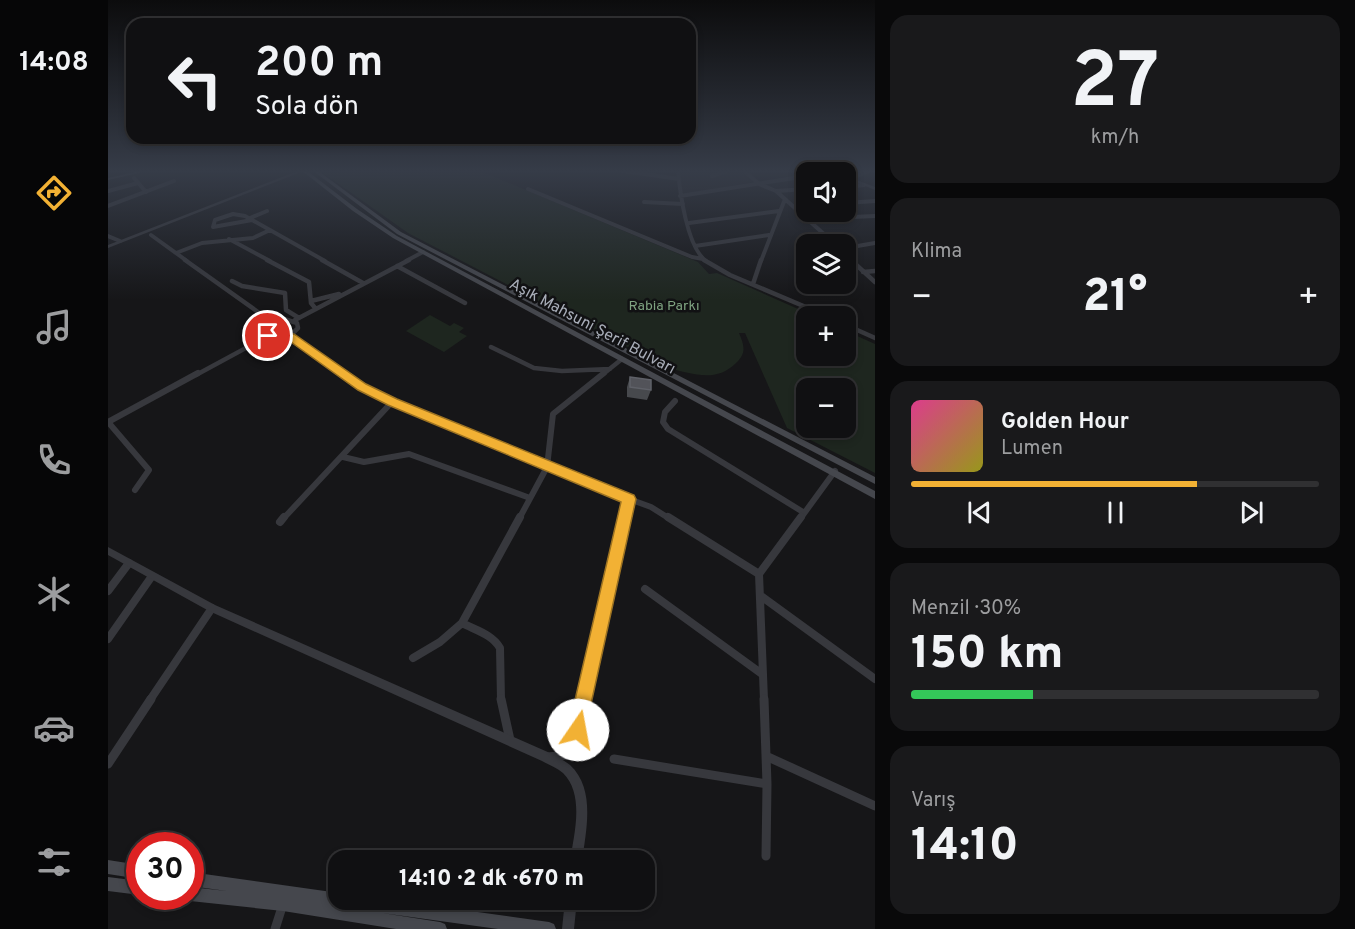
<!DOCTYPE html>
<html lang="tr">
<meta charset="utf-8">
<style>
body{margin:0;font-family:Overpass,sans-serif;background:#19191b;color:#f1f3f6;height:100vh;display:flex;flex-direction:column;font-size:22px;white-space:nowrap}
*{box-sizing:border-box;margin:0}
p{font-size:20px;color:#9c9d9f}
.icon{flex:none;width:33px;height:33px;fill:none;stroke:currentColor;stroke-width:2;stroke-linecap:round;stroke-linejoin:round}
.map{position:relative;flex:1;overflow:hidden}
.panel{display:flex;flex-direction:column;gap:15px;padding:15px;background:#09090a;width:480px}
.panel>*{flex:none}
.banner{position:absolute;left:18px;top:18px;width:570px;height:126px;border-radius:18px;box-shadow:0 3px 9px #0003,0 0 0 2px #303032;background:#101012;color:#f1f3f6;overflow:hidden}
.fabs{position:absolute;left:688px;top:162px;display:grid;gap:12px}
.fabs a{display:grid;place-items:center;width:60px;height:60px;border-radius:12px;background:#101012;box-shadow:0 3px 9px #0003,0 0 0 2px #303032;font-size:30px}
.speed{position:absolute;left:18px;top:832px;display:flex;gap:12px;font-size:30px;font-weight:700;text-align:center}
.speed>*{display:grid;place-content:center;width:78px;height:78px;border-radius:50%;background:#101012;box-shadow:0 3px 9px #0003,0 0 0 2px #303032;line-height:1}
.speed .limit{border:9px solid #d22;background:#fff;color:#111}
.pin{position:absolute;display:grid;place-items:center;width:51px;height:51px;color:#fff;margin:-26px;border:3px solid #fff;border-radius:50%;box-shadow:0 2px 6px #0007}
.me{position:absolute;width:66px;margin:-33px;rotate:12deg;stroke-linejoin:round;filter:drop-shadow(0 0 4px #0008)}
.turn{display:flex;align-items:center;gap:21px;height:126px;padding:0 30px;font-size:27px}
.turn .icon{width:78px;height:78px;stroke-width:2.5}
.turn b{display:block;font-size:42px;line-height:51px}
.big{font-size:45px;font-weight:800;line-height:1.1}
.panel .widget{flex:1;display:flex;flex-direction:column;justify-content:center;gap:9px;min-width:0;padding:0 21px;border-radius:18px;background:#19191b}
.panel .dial{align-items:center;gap:0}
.dial b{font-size:78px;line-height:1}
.song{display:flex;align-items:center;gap:18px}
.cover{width:72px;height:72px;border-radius:9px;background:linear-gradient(135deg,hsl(330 70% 55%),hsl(60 70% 35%))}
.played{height:6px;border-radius:3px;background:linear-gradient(90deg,#f2b134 70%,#303032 70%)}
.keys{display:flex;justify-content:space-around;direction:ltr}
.heat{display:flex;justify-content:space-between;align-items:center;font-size:33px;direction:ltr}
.charge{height:9px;border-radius:4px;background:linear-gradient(90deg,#34c759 30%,#303032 0)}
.trip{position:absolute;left:220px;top:850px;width:327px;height:60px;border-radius:18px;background:#101012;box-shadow:0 3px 9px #0003,0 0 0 2px #303032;font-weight:800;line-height:60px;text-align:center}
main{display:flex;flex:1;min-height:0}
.tab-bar{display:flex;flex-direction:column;width:108px;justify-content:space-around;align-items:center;background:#060607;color:#9c9d9f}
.tab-bar .icon{width:42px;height:42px}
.tab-bar .current{color:#f2b134}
.tab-bar b{font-size:27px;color:#f1f3f6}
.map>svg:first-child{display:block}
</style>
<main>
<nav class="tab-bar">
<b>14:08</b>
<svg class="icon current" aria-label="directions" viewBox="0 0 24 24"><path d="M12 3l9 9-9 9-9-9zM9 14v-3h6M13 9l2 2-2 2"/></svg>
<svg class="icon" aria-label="music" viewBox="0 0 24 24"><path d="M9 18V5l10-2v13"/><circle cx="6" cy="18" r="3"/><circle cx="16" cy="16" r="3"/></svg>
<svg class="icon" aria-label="phone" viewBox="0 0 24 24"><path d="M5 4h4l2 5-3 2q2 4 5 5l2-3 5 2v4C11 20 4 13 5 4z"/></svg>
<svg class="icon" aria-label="climate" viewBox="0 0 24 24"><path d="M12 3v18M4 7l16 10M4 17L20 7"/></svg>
<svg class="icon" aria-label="car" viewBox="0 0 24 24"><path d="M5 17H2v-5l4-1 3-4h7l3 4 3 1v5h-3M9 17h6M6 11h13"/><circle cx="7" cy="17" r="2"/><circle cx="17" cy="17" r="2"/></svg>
<svg class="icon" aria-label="filters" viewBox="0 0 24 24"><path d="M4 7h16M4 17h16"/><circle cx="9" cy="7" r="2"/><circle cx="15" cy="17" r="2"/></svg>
</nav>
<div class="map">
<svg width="767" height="929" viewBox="0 0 767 929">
<rect width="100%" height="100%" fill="#161618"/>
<!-- built -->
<path fill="#222225" d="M572,170H631L645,182L578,194L574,192Z"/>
<!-- green -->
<path fill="#1e261f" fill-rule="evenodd" d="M211,170H370L590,262L601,274L609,273L706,316H699V356H738V331L767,344V473L679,428L637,333H631C636,345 639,353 628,363C608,383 585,374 560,368L300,233ZM699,388H738V428H699Z
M322,315L342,326L346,323L356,328L351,332L359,336L336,352L298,331Z"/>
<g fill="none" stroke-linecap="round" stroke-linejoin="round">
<!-- minor-far4 -->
<path stroke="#37383d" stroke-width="4" d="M509,170L571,179
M570,170C572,193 579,247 598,261
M635,170L651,184L668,191L727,244
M604,176L622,170
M26,178L38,192
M742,179L763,170
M738,187L756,185
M420,189L584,257L595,259
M0,191L30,183
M668,191L699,189
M572,196L699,176
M536,202L575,204
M738,203L767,201
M0,206L66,181
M686,207L699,206
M142,218L159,211
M700,219L767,216
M144,220L105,227L107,220L125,214L137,216L217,261
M581,223L671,211
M43,235L79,261
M0,236L12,241
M121,239L162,261
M587,246L661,235
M738,248L767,243
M68,253L94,243L145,238L162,230
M738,255L744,261
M298,261L315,252
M653,261L677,199"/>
<!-- minor-far3 -->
<path stroke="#37383d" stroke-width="4.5" d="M77,260L164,322
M159,260L201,282L203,303L208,309
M214,260L255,283
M596,260L622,275L719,316
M743,260L767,282
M289,266L357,303
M755,272L767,271
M124,281L134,286L177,293L178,310L191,318
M645,284L653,260
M203,301L231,294
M176,319L189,323L190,328C182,338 172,340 160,336L157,330L168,321Z
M187,320L301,260
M738,325L767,338
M182,336L237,375
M383,347L426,368L454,371L502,369
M88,375L160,336
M494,375L514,359"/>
<!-- minor-far2 -->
<path stroke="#37383d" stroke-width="6" d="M235,373L254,387L284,402L521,499
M567,401L557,412L555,422L560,429L695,512
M0,422L90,373
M0,422L41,470L27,490
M235,457L256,462L301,454L422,498
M175,519L284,402
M411,519L439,467L445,414L496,373
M517,519L521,499L543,507L562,519
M692,519L727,471"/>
<!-- minor-far1 -->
<path stroke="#37383d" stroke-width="8" d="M560,517L651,574
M172,522L176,517
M537,589L654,674
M0,591L21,563
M653,596L767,679
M354,623L412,517
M0,639L44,576
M305,658L332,642L354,623C367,630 384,634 392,648L393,700
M42,700L104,608
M477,700L517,517
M656,700L651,574L693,517"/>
<!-- minor -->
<path stroke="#37383d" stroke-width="9" d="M393,699L402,740
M658,756L767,806
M440,757L460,755L467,744L477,699
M506,759L659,784L656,699
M0,764L43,699
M658,856L659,784
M167,929L175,904"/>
<!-- tertiary -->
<path fill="#37383d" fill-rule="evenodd" d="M192,170H198L0,248V245Z
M719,170H725L729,172H724Z
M738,176L767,187V190L738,178Z
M0,547L107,605L442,753C449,757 456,760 462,765C488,789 478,831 474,861H462C466,834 477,795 455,773C449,768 441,765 434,761L101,611L0,555Z
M457,900H469L466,929H454Z"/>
<!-- secondary -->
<path fill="#45474d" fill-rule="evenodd" d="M36,170H44L0,180V178Z
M193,170H198L249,209L289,236L767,491V499L285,238L245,211Z
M204,170H209L293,232L767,477V484L289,234Z
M0,860L32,865V879L0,874Z
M82,872L231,893V900H283L441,922L446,924L448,929H390L274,913L332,922L337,924L339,929H288L175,911L82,901L77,899L76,897H82V887L119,891L82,886Z
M0,877L32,881V895L0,891Z"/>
</g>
<!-- wall -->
<path fill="#47494d" d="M522,377L543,390L539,400L519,397V387Z"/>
<!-- building -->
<path fill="#525359" stroke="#5f6168" stroke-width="1.5" d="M522,377L543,380V390L522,387Z"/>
<!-- sky -->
<linearGradient id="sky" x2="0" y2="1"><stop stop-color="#0c0c0d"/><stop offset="0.57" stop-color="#363c48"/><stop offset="1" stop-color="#363c48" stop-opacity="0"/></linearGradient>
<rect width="767" height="300" fill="url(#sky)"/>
<!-- route -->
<path fill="#f2b134" stroke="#9d7322" stroke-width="1.5" d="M160,332L170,335L186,334L258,384L289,399L526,495L528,499L476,736L470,739L463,736L460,730L513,502L280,405L250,390L180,340L170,342L156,338L154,336Z"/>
<g text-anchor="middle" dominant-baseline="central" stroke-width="5" stroke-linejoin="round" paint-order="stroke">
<!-- far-park labels -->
<g font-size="14" fill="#7fa381" stroke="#111113">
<text x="556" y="306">Rabia Parkı</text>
</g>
<!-- street labels -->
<g font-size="16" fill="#a8adb8" stroke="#111113">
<text transform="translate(484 327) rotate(28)">Aşık Mahsuni Şerif Bulvarı</text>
</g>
</g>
</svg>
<div class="fabs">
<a><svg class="icon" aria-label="sound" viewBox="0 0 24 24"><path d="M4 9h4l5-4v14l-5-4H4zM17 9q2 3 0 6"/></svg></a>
<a><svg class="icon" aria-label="layers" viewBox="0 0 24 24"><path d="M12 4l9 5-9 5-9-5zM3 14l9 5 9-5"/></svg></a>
<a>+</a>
<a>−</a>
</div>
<div class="speed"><div class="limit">30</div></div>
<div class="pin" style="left:160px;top:336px;background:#d93025"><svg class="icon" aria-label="arrive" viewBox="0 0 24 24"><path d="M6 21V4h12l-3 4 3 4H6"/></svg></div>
<svg class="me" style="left:470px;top:730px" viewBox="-20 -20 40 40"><circle r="19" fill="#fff"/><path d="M0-13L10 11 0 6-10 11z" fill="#f2b134"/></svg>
<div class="trip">14:10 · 2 dk · 670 m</div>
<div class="banner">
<div class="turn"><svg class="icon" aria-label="left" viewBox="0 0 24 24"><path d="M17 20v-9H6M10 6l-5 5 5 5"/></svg><div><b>200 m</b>Sola dön</div></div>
</div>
</div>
<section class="panel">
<div class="widget dial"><b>27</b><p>km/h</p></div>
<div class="widget"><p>Klima</p>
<div class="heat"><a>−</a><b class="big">21°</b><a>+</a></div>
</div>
<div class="widget">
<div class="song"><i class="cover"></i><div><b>Golden Hour</b><p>Lumen</p></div></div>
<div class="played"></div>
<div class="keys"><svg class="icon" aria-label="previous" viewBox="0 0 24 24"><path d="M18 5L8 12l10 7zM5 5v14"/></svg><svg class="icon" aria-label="pause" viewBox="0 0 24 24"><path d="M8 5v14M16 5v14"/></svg><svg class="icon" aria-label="next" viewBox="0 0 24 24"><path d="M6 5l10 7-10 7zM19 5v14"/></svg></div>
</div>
<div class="widget"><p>Menzil · 30%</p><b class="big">150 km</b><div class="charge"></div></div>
<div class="widget"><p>Varış</p><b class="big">14:10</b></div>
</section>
</main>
